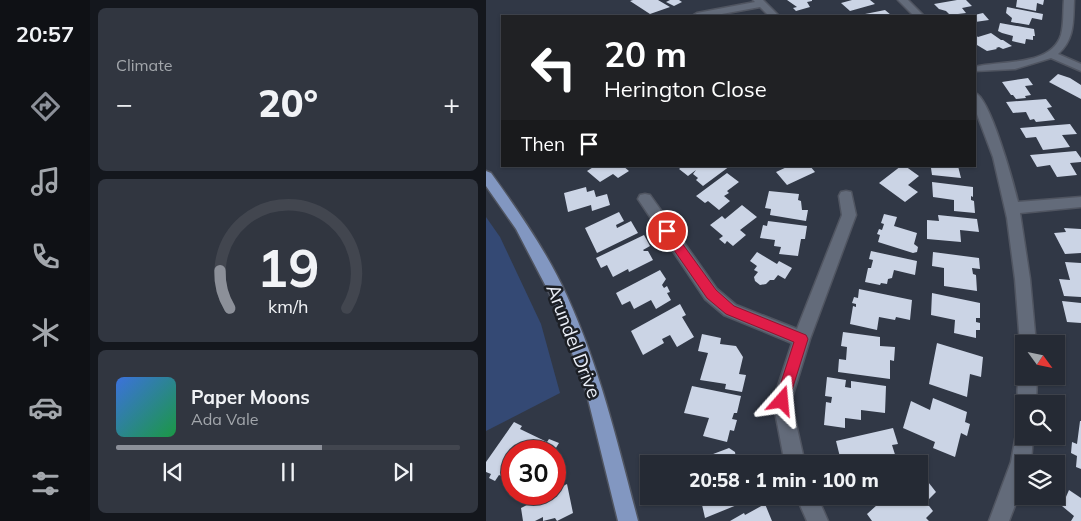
<!DOCTYPE html>
<meta charset="utf-8">
<style>
body{margin:0;font-family:Mulish,sans-serif;background:#313640;color:#f1f3f6;height:100vh;display:flex;flex-direction:column;font-size:19px;white-space:nowrap}
*{box-sizing:border-box;margin:0}
p{font-size:16px;color:#a3a7ac}
.icon{flex:none;width:28px;height:28px;fill:none;stroke:currentColor;stroke-width:2;stroke-linecap:round;stroke-linejoin:round}
.map{position:relative;flex:1;overflow:hidden}
.details{display:flex;flex-direction:column;gap:8px;padding:8px;background:#14171d;width:396px}
.details>*{flex:none}
.guide{position:absolute;left:15px;top:15px;width:475px;height:152px;border-radius:0px;box-shadow:0 1px 4px #0004,0 0 0 1px #42464f;background:#202124;color:#fff;overflow:hidden}
.needle{width:32px;rotate:123deg}
.buttons{position:absolute;left:529px;top:335px;display:grid;gap:10px}
.buttons a{display:grid;place-items:center;width:50px;height:50px;border-radius:0px;background:#252a34;box-shadow:0 1px 4px #0004,0 0 0 1px #42464f;font-size:25px}
.speed{position:absolute;left:15px;top:440px;display:flex;gap:10px;font-size:25px;font-weight:700;text-align:center}
.speed>*{display:grid;place-content:center;width:65px;height:65px;border-radius:50%;background:#252a34;box-shadow:0 1px 4px #0004,0 0 0 1px #42464f;line-height:1}
.speed .limit{border:8px solid #d22;background:#fff;color:#111}
.pin{position:absolute;display:grid;place-items:center;width:42px;height:42px;color:#fff;margin:-21px;border:2px solid #fff;border-radius:50%;box-shadow:0 1px 5px #0007}
.me{position:absolute;width:55px;margin:-28px;rotate:18deg;stroke-linejoin:round;filter:drop-shadow(0 0 4px #0008)}
.turn{display:flex;align-items:center;gap:18px;height:105px;padding:0 20px;font-size:22px}
.turn .icon{width:65px;height:65px;stroke-width:2.5}
.turn b{display:block;font-size:35px;line-height:42px}
.then{display:flex;align-items:center;height:48px;padding:0 20px;background:#0003;gap:10px;font-size:19px}
.big{font-size:38px;font-weight:800;line-height:1.1}
.details .card{flex:1;display:flex;flex-direction:column;justify-content:center;gap:8px;min-width:0;padding:0 18px;border-radius:8px;background:#313640}
.details .dial{align-items:center;gap:0}
.dial svg{height:130px;overflow:visible;fill:none;stroke:#42464f;stroke-width:7;stroke-linecap:round;text-anchor:middle}
.dial text{fill:#f1f3f6;stroke:none}
.song{display:flex;align-items:center;gap:15px}
.cover{width:60px;height:60px;border-radius:8px;background:linear-gradient(135deg,hsl(220 70% 55%),hsl(140 70% 35%))}
.played{height:5px;border-radius:2px;background:linear-gradient(90deg,#8c9099 60%,#42464f 60%)}
.keys{display:flex;justify-content:space-around;direction:ltr}
.heat{display:flex;justify-content:space-between;align-items:center;font-size:28px;direction:ltr}
.trip{position:absolute;left:154px;top:455px;width:288px;height:50px;border-radius:0px;background:#252a34;box-shadow:0 1px 4px #0004,0 0 0 1px #42464f;font-weight:800;line-height:50px;text-align:center}
main{display:flex;flex:1;min-height:0}
.dock{display:flex;flex-direction:column;width:90px;justify-content:space-around;align-items:center;background:#0f1115;color:#a3a7ac}
.dock .icon{width:35px;height:35px}
.dock .current{color:#8c9099}
.dock b{font-size:22px;color:#f1f3f6}
.map>svg:first-child{display:block}
</style>
<main>
<nav class="dock">
<b>20:57</b>
<svg class="icon current" aria-label="directions" viewBox="0 0 24 24"><path d="M12 3l9 9-9 9-9-9zM9 14v-3h6M13 9l2 2-2 2"/></svg>
<svg class="icon" aria-label="music" viewBox="0 0 24 24"><path d="M9 18V5l10-2v13"/><circle cx="6" cy="18" r="3"/><circle cx="16" cy="16" r="3"/></svg>
<svg class="icon" aria-label="phone" viewBox="0 0 24 24"><path d="M5 4h4l2 5-3 2q2 4 5 5l2-3 5 2v4C11 20 4 13 5 4z"/></svg>
<svg class="icon" aria-label="climate" viewBox="0 0 24 24"><path d="M12 3v18M4 7l16 10M4 17L20 7"/></svg>
<svg class="icon" aria-label="car" viewBox="0 0 24 24"><path d="M5 17H2v-5l4-1 3-4h7l3 4 3 1v5h-3M9 17h6M6 11h13"/><circle cx="7" cy="17" r="2"/><circle cx="17" cy="17" r="2"/></svg>
<svg class="icon" aria-label="filters" viewBox="0 0 24 24"><path d="M4 7h16M4 17h16"/><circle cx="9" cy="7" r="2"/><circle cx="15" cy="17" r="2"/></svg>
</nav>
<section class="details">
<div class="card"><p>Climate</p>
<div class="heat"><a>−</a><b class="big">20°</b><a>+</a></div>
</div>
<div class="card dial"><svg viewBox="0 0 100 80">
<path d="M14 69A42 42 0 1 1 86 69"/>
<path d="M14 69A42 42 0 0 1 8 46" stroke="#8c9099"/>
<text x="50" y="56" font-size="32" font-weight="700">19</text>
<text x="50" y="72" font-size="11">km/h</text>
</svg></div>
<div class="card">
<div class="song"><i class="cover"></i><div><b>Paper Moons</b><p>Ada Vale</p></div></div>
<div class="played"></div>
<div class="keys"><svg class="icon" aria-label="previous" viewBox="0 0 24 24"><path d="M18 5L8 12l10 7zM5 5v14"/></svg><svg class="icon" aria-label="pause" viewBox="0 0 24 24"><path d="M8 5v14M16 5v14"/></svg><svg class="icon" aria-label="next" viewBox="0 0 24 24"><path d="M6 5l10 7-10 7zM19 5v14"/></svg></div>
</div>
</section>
<div class="map">
<svg width="595" height="521" viewBox="0 0 595 521">
<rect width="100%" height="100%" fill="#313846"/>
<!-- green -->
<path fill="#344974" d="M0,217L14,237L55,324L74,393L0,431Z"/>
<!-- building -->
<path fill="#cbd4e5" d="M147,0H172L184,7L164,14L144,1Z
M184,0H193L196,2L188,6L180,2Z
M301,0H326V1L321,2L324,7L310,11L307,8L311,7Z
M366,0H384L389,4L364,11L355,3Z
M471,0H480L486,6L476,8L480,13L464,15L460,11L453,9L448,4Z
M531,0H558L557,5L551,3L550,11L530,7Z
M521,7L557,14L556,20L546,18L543,25L525,22L526,18L520,13Z
M399,10L405,15L374,16V15Z
M497,13L503,20L489,22V16H484Z
M514,23L548,29L549,36H547V40L540,39L539,44L526,41L527,36L516,33L512,31Z
M505,33L515,40H517L526,46L517,49L513,47L510,48L511,49L501,51L491,45L489,46V35L492,37Z
M572,74L584,78L595,85V99L563,82Z
M542,78L547,85L539,86L545,95L539,96L540,98L530,99L527,95H525L516,82Z
M560,99L566,107L561,108L569,120L550,122L548,119L544,120L540,112L527,113L520,102Z
M584,124L591,134L576,135L584,147L557,150L550,137L540,138L534,128Z
M590,151L595,158V162L584,163L591,175L571,177L564,165L551,167L544,155Z
M109,166H137L143,171L132,178L127,174L114,182L101,171Z
M196,166H244L217,186L210,180L212,178L207,174L210,170L202,176L193,169Z
M303,166H324L329,172L301,185L290,172Z
M415,166H419L433,176L422,185L432,192L419,202L393,183Z
M449,166H472L475,178L446,175L445,168H449Z
M241,173L253,182L241,191L243,193L238,196L244,201L233,210L222,201L219,203L210,196Z
M446,182L487,187V197L485,196V200L488,201L489,213L468,211V200L447,197Z
M100,187L101,192L108,190L110,197L121,194L124,205L106,211L105,205L82,212L78,193Z
M283,191L313,194L312,200L315,201L316,210H322L320,221L284,215L285,209L279,208Z
M256,205L271,217L254,230L260,235L247,246L241,241L239,244L233,239L237,236L224,225L236,216L239,219Z
M133,212L138,221L130,225L131,228L145,221L152,233L111,253L99,228Z
M398,214L411,217L408,226L431,233L428,244L432,247L431,252L427,253L392,242L394,235L391,234L393,229L396,230L398,224L395,223Z
M452,215L491,219L493,232L474,230L475,242L441,239V220L453,221Z
M282,221L321,226L319,239H315L312,256L293,254L295,247L288,246L289,240L274,238L277,225L281,226Z
M578,228L595,229V253L579,254L568,233L580,232Z
M158,235L164,246L157,250L158,251H162L167,260L143,272L142,269L127,277L121,265L115,268L110,258Z
M385,251L431,261L429,275L408,270L406,278L402,279L401,284L395,283L394,285L379,282L382,268H385L387,260L383,259Z
M271,252L291,264L293,261L306,268L299,279L292,275L288,280H284L280,284L274,285L269,281L268,277L272,272L268,270L271,266L264,261Z
M447,252L493,258L494,269L486,268L487,274L490,275L491,291L458,286V268L446,266Z
M579,262L595,263V297L578,296L573,279L584,280Z
M174,270L180,279L176,285L178,288L181,286L184,292L181,293L185,300L170,309L165,300L148,309L144,301L136,305L130,293Z
M373,289L426,300L424,320L410,317L409,320L393,317L391,330L364,324L367,306L370,307V304L366,303L368,297L372,298Z
M446,293L494,303V318H490V322L494,323V330H490V338L468,333L469,320L445,315Z
M576,301L595,303V323L581,322Z
M194,304L200,315L196,317L208,337L191,347L184,335L176,339L178,343L157,355L145,331Z
M357,332L394,337V346L409,347L408,361L404,360V379L352,372L353,359L360,360L361,347L355,346Z
M216,334L235,338L234,344L250,346L257,357L253,374L260,375L256,392L239,389L240,384L214,380L222,353L212,351Z
M451,343L497,357L495,377L484,374L481,397L443,384Z
M341,377L360,380L359,387L365,388V381L400,386L399,413L375,410V420L359,418V428L338,425L340,402L345,403L346,397L339,396Z
M206,386L255,396L251,413H248L246,419L251,420L248,431L244,430L241,442L217,436L223,418L198,413Z
M447,398L481,412L479,422L484,424L481,436L475,433L469,457L447,448L449,442L417,428L425,401L444,410Z
M594,421H595V469L590,467L591,456L585,453L586,442L591,444Z
M28,422L36,426L34,429L61,442L63,439L73,443L68,451H26V481L13,475L9,481L3,478L5,474L0,472V462Z
M407,428L412,444L406,445L412,464H363L362,460L355,461L350,441Z
M243,448L249,452L250,459L253,458L255,464H207L206,462Z
M439,478L450,492L440,502L447,511L440,518L443,521H386L381,514L401,496H432V485Z
M77,482V486L81,484L87,513L71,521L69,518L57,521V517L49,521H37L35,508L63,494H69V486Z
M583,490L595,498V521H585L588,516L576,506Z
M214,496H273L219,518Z
M279,504L286,521H244L258,513L259,515Z"/>
<g fill="none" stroke-linecap="round" stroke-linejoin="round">
<!-- minor casing -->
<g stroke="#505561" stroke-width="3">
<path id="minor" d="M267,0H277L293,16H283L274,7L225,16H206L211,13L269,2Z
M412,0H422L438,16H428Z
M578,0H588C587,21 589,39 572,54L595,64V71L565,58L529,69L489,71V67C514,60 565,67 575,35C578,24 577,11 578,0Z
M489,93C504,97 528,185 532,202L595,197V207L534,213L544,279L550,344H538V350L534,344L529,279L521,218L507,157L489,109Z
M360,191L365,192L370,215L324,339L305,401L319,464H299L287,401L306,343L238,315L219,299L152,199L154,195L159,194L164,195L231,289L250,305L311,329L356,215L353,196L355,192Z
M538,369V376H551L550,404H538V412L535,410C530,400 530,378 538,369Z
M538,427V436H547L545,462L544,464H538V482L523,521H503L525,462L531,429Z
M310,496H331L342,521H321Z"/>
</g>
<!-- major casing -->
<g stroke="#505561" stroke-width="3">
<path id="major" d="M0,171L5,173C33,212 61,252 81,296C114,368 132,445 152,521H132L101,395L67,300L30,229L0,186Z"/>
</g>
<!-- minor -->
<use href="#minor" fill="#636b7a" fill-rule="evenodd"/>
<!-- major -->
<use href="#major" fill="#8297c1" fill-rule="evenodd"/>
</g>
<!-- route -->
<path fill="#e11d48" stroke="#92132f" d="M181,226L185,228L230,290L248,306L320,335L322,339L301,406L296,408L291,406L289,401L308,342L240,314L221,298L177,234L176,231L177,228Z"/>
<g text-anchor="middle" dominant-baseline="central" stroke-width="5" stroke-linejoin="round" paint-order="stroke">
<!-- street labels -->
<g font-size="19" fill="#ecf0f9" stroke="#1c1f25">
<text transform="translate(88 341) rotate(69)">Arundel Drive</text>
</g>
</g>
</svg>
<div class="buttons">
<a><svg class="needle" viewBox="-14 -14 28 28"><path d="M0-13l5 13h-10z" fill="#e53935"/><path d="M0 13l5-13h-10z" fill="#a3a7ac"/></svg></a>
<a><svg class="icon" aria-label="search" viewBox="0 0 24 24"><circle cx="10" cy="10" r="6"/><path d="M15 15l6 6"/></svg></a>
<a><svg class="icon" aria-label="layers" viewBox="0 0 24 24"><path d="M12 4l9 5-9 5-9-5zM3 14l9 5 9-5"/></svg></a>
</div>
<div class="speed"><div class="limit">30</div></div>
<div class="pin" style="left:181px;top:231px;background:#d93025"><svg class="icon" aria-label="arrive" viewBox="0 0 24 24"><path d="M6 21V4h12l-3 4 3 4H6"/></svg></div>
<svg class="me" style="left:296px;top:401px" viewBox="-20 -20 40 40"><path d="M0-17L14 15 0 8-14 15z" fill="#e11d48" stroke="#fff" stroke-width="4"/></svg>
<div class="trip">20:58 · 1 min · 100 m</div>
<div class="guide">
<div class="turn"><svg class="icon" aria-label="left" viewBox="0 0 24 24"><path d="M17 20v-9H6M10 6l-5 5 5 5"/></svg><div><b>20 m</b>Herington Close</div></div>
<div class="then">Then<svg class="icon" aria-label="arrive" viewBox="0 0 24 24"><path d="M6 21V4h12l-3 4 3 4H6"/></svg></div>
</div>
</div>
</main>
